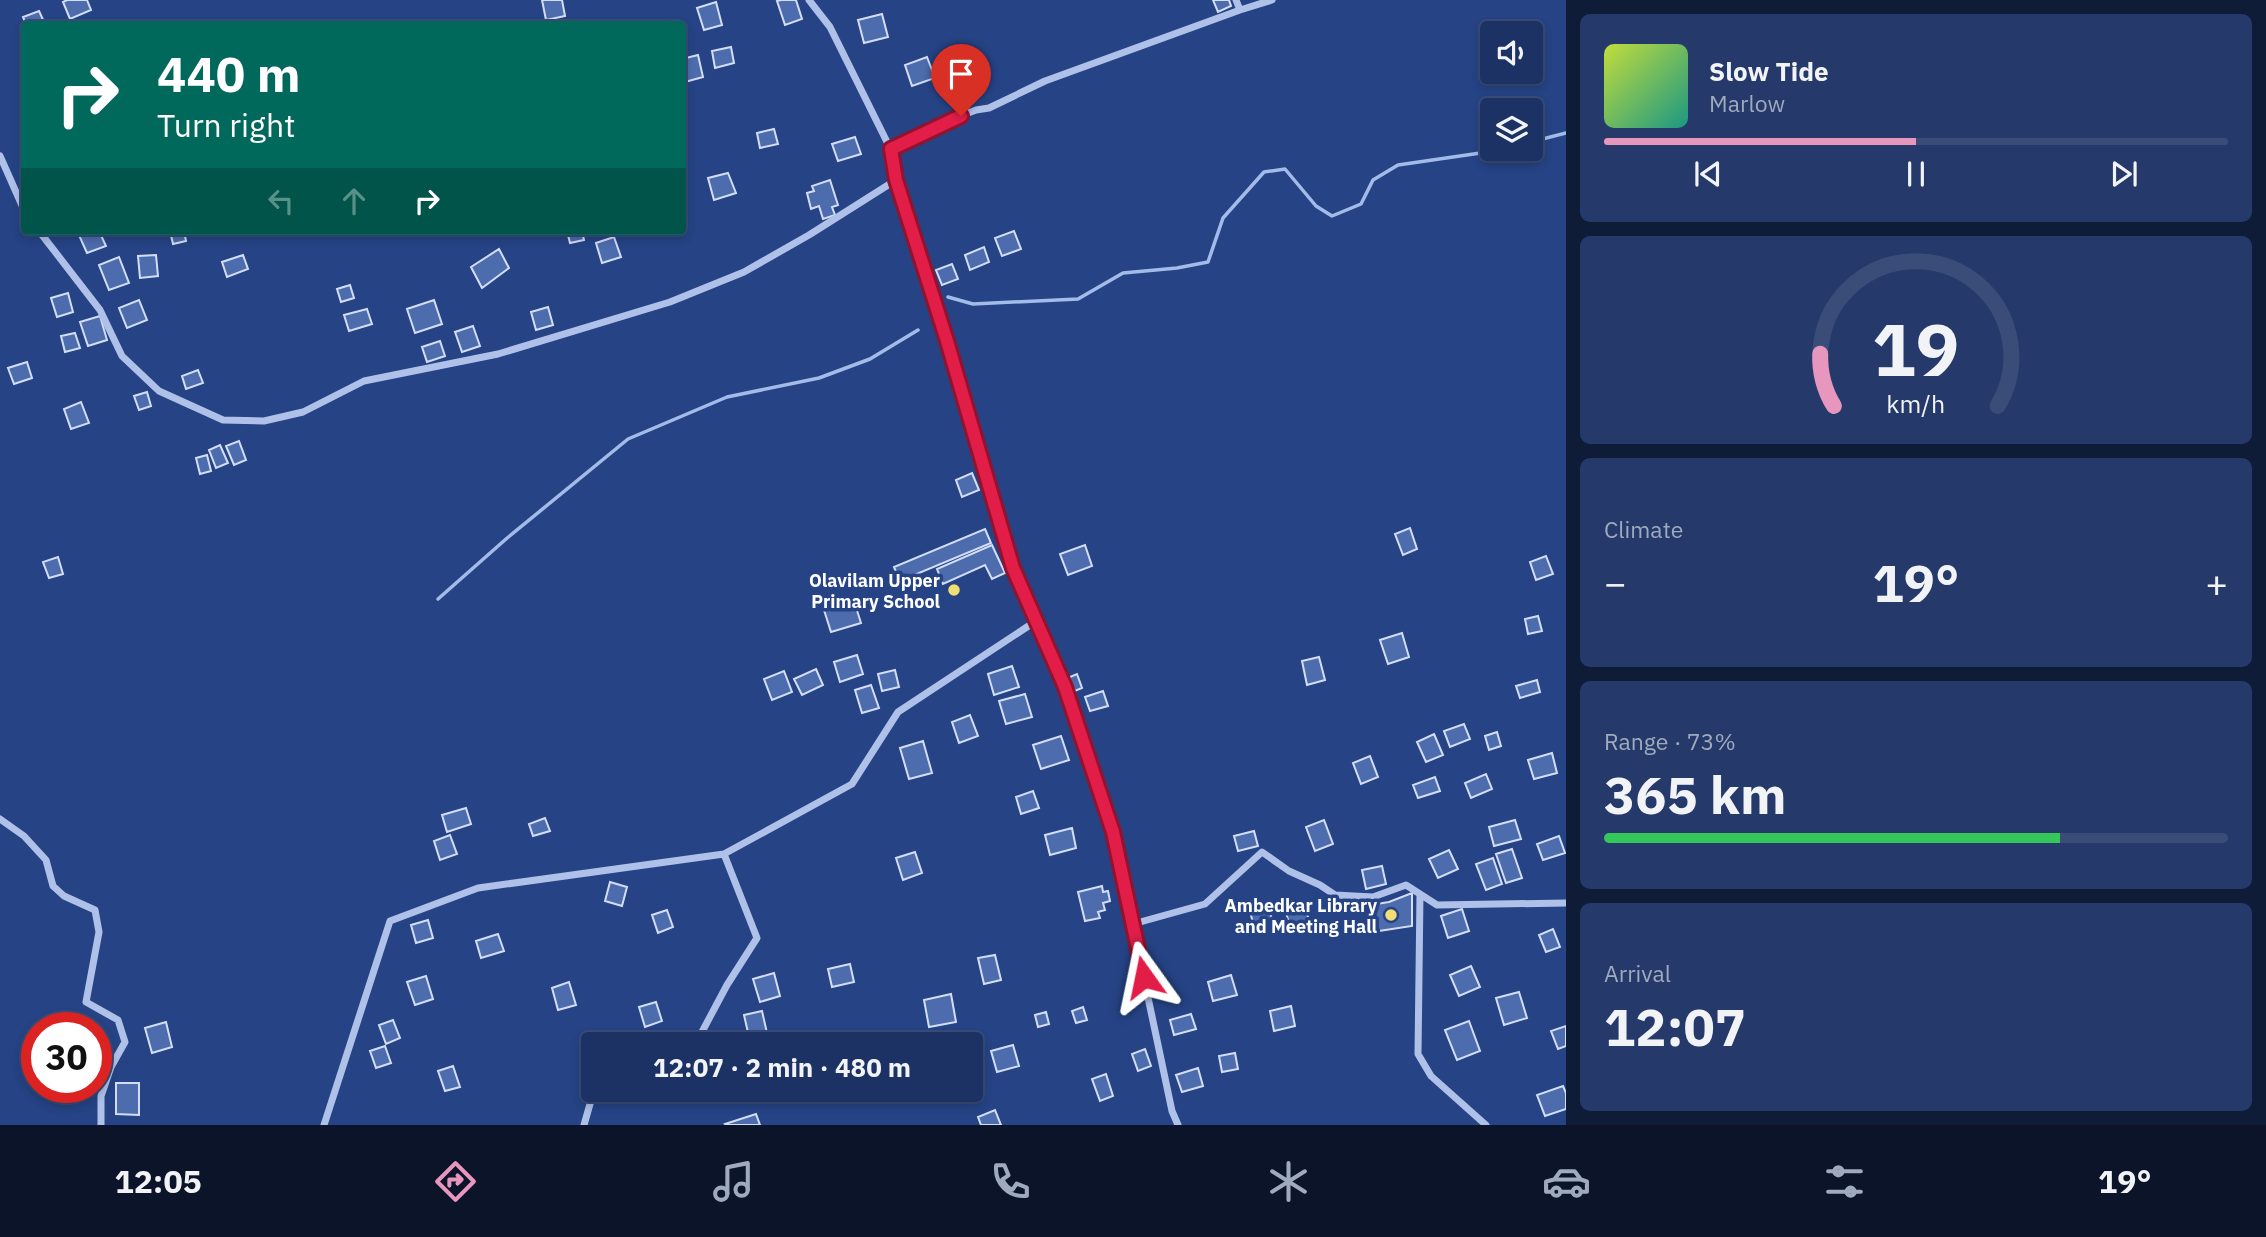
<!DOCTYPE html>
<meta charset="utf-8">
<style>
body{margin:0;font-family:"IBM Plex Sans",sans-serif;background:#253a6a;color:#f1f3f6;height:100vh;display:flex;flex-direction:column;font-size:26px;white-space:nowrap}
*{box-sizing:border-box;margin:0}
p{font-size:23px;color:#a0aabf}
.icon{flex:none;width:38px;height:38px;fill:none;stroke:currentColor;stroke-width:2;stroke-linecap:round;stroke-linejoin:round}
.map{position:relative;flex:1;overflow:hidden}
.details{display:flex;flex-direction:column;gap:14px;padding:14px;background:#0f1c37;width:700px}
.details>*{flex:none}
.top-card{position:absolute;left:21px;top:21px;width:665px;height:214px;border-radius:7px;box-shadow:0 4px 10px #0003,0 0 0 2px #3a4d78;background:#00695c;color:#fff;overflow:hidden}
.tools{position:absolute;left:1480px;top:21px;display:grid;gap:14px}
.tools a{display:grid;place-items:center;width:63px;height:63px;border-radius:7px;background:#1c3264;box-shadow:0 4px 10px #0003,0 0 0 2px #3a4d78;font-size:35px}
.speed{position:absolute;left:21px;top:1012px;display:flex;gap:14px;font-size:35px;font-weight:700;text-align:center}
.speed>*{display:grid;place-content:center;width:91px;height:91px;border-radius:50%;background:#1c3264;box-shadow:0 4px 10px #0003,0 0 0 2px #3a4d78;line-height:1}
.speed .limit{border:10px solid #d22;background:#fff;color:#111}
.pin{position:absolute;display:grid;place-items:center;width:60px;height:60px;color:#fff;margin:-72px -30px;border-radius:50% 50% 50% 0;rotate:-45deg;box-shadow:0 0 7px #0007}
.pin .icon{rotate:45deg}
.me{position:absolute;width:77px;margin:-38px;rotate:348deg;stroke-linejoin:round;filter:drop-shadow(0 0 5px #0008)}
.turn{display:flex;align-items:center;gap:24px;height:147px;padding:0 21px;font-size:32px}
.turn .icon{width:91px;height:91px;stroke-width:2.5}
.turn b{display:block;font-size:49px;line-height:60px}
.lanes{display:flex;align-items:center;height:66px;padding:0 21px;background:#0003;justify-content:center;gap:35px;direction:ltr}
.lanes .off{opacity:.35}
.big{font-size:52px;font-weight:700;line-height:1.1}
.details .widget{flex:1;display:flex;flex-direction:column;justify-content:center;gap:10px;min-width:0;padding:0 24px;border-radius:10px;background:#253a6a}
.details .dial{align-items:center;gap:0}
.dial svg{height:182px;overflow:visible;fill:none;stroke:#3a4d78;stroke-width:7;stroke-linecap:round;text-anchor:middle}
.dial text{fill:#f1f3f6;stroke:none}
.song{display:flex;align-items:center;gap:21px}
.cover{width:84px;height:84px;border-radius:10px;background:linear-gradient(135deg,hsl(70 70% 55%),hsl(170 70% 35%))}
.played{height:7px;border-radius:4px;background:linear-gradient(90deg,#e797bd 50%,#3a4d78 50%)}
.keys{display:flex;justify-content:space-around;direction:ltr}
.heat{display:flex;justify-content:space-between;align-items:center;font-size:38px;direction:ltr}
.charge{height:10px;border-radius:5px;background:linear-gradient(90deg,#34c759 73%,#3a4d78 0)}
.trip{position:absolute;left:581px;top:1032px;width:402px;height:70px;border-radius:7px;background:#1c3264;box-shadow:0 4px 10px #0003,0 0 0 2px #3a4d78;font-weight:700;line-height:70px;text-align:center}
.menu{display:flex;height:112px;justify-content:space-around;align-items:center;background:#0b1428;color:#a0aabf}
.menu .icon{width:49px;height:49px}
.menu .on{color:#e797bd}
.menu b{font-size:32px;color:#f1f3f6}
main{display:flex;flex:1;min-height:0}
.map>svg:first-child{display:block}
</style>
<main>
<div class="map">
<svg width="1566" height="1125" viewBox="0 0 1566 1125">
<rect width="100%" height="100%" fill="#254385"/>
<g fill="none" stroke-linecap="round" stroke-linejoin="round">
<!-- stream -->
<path stroke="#a3bbe9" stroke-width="3.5" d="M1531,142L1566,133
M948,297L973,304L1078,299L1123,273L1177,268L1208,262L1223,218L1264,172L1285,169L1316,206L1332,216L1361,204L1373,180L1398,165L1508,149
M438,599L506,539L628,439L727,397L819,378L870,359L918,330"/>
</g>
<!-- building -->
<path fill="#4d6cad" stroke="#d3def6" stroke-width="2" d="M67,0H87L91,10L70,19L63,2Z
M542,0H562L565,16L546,20Z
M781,0H796L802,19L785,25L777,1Z
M1213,0H1229L1231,6L1218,12Z
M716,2L722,25L704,30L697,8Z
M39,11L45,24H26L23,17Z
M882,14L888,37L864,43L858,20Z
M731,47L734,63L715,68L712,51Z
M698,55L703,77L685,82L682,59Z
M927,57L935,78L912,86L905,65Z
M774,129L778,144L760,148L757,133Z
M855,137L861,154L838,161L832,144Z
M728,173L736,193L714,200L708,178Z
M830,180L838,205L832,207L835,215L823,219L819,206L811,209L807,193L814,191L812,186Z
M82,231H99L106,246L87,253L78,233Z
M170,231H184L186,241L173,244Z
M567,231H582L584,240L570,243Z
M1014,231L1021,249L1002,256L995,238Z
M614,237L621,257L602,263L596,243Z
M984,247L989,262L970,270L965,255Z
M499,249L509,268L482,288L471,267Z
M156,255L158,276L140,278L138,256Z
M243,255L248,269L227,277L222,262Z
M119,257L129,283L109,290L99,265Z
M952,264L958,279L942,285L936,270Z
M350,285L354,298L341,302L337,289Z
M68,293L73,312L57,317L51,298Z
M139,300L147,320L127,328L119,308Z
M434,300L442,324L415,333L407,309Z
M548,307L553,325L536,330L531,312Z
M367,309L372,324L349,331L344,315Z
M100,316L107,340L88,346L80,322Z
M473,326L480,346L462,352L455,332Z
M75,333L80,348L65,352L61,336Z
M440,341L445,356L427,362L422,347Z
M27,362L32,378L14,384L8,368Z
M198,370L203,383L186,389L182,376Z
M147,392L151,406L139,410L134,396Z
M81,402L89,423L71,429L64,409Z
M239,441L246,460L234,465L226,446Z
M220,445L228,463L216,468L209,450Z
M207,455L211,471L200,474L196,458Z
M972,473L979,490L962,497L956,480Z
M1410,528L1417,549L1403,555L1395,534Z
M985,529L991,543L900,581L894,567Z
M992,545L1005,573L992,579L985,565L943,584L937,569Z
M1085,545L1092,566L1068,575L1060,554Z
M1546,556L1553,574L1536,580L1530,562Z
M58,557L63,574L49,578L43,562Z
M854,601L861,623L831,632L824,610Z
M1538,616L1542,631L1528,634L1525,619Z
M1402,633L1409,657L1388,664L1380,640Z
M857,655L863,674L840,682L834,662Z
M1319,657L1325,680L1307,685L1302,661Z
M1012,666L1019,687L994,695L988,674Z
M816,669L823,685L802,695L794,679Z
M895,670L899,687L882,691L878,674Z
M784,671L792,692L772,700L764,679Z
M1077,674L1082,688L1070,693L1065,679Z
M1537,680L1540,692L1520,698L1516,686Z
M871,685L879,708L862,713L855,690Z
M1103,691L1108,706L1090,711L1085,697Z
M1025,694L1032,717L1006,724L999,701Z
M970,715L978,736L959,743L952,722Z
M1464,724L1470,739L1450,747L1444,731Z
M1497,732L1501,746L1489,750L1485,736Z
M1434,734L1443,755L1426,762L1417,742Z
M1061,736L1069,760L1041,769L1033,745Z
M923,741L932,773L909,779L900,748Z
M1552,753L1557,773L1534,779L1528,760Z
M1370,756L1378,777L1361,784L1353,763Z
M1486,774L1492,789L1471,798L1465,783Z
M1435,777L1440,791L1418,798L1413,785Z
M1033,791L1039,808L1021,814L1016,797Z
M466,808L471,824L447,832L442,815Z
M545,818L550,831L533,836L529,824Z
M1324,820L1333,844L1315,851L1306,827Z
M1515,820L1521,839L1494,846L1489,827Z
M1072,828L1076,848L1050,855L1045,835Z
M1254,831L1258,846L1238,851L1234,836Z
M450,835L457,854L440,860L434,841Z
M1559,836L1565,853L1543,860L1537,844Z
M1512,849L1522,878L1506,883L1496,854Z
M1449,850L1458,869L1438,878L1429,859Z
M915,852L922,873L903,880L896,858Z
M1493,858L1502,884L1486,890L1476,864Z
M1382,866L1386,884L1366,889L1362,870Z
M610,882L627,887L622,906L605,901Z
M1102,886L1103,892L1108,891L1110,901L1103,903L1105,910L1098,912L1100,918L1085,921L1078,892Z
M1412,893V926L1372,932L1370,905L1389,902Z
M1267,903L1275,929L1256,934L1249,908Z
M1304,904L1309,920L1290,926L1285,910Z
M1462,909L1469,931L1448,938L1441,916Z
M667,910L673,927L658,933L652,915Z
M428,920L433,938L416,943L411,925Z
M1553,929L1560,947L1546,952L1539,935Z
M498,934L504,951L481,958L476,941Z
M995,955L1001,980L984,984L978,958Z
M850,964L854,982L832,987L828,969Z
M1471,966L1480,987L1459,996L1450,975Z
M774,973L780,996L760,1002L753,979Z
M1231,975L1237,995L1213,1001L1208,982Z
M426,976L433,999L415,1005L407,982Z
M569,982L576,1005L558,1010L552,988Z
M1519,992L1527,1018L1504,1025L1496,998Z
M951,994L956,1022L929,1027L924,1000Z
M656,1002L662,1021L645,1027L639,1007Z
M1291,1006L1295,1026L1274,1031L1270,1011Z
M1083,1007L1087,1020L1076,1023L1072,1011Z
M762,1011L767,1033L749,1037L744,1015Z
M1046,1012L1049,1024L1038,1027L1035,1015Z
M1191,1014L1196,1029L1174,1035L1170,1020Z
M393,1020L400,1038L386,1044L379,1025Z
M1469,1021L1480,1051L1457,1060L1445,1030Z
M166,1022L172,1047L152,1053L145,1028Z
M1566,1026V1046L1558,1049L1551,1031Z
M1013,1045L1019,1066L997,1072L991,1051Z
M385,1046L391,1063L376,1068L370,1051Z
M1145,1049L1151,1066L1138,1071L1132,1054Z
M1235,1053L1238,1069L1222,1072L1219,1056Z
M453,1066L460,1087L445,1091L438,1071Z
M1198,1068L1203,1086L1182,1092L1176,1075Z
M1106,1074L1113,1096L1100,1101L1092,1079Z
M116,1083H139V1115L116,1114Z
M1563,1086L1566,1093V1109L1545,1116L1537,1095Z
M665,1090H681L682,1099L665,1100Z
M995,1110L1001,1125H981L978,1117Z
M756,1114L760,1125H726L725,1124Z"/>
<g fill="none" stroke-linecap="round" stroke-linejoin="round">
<!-- minor -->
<path stroke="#afc1e8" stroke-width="7" d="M809,0L830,27L891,150
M1236,0L1240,10L1272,0
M0,156L24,210
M896,180L947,341L1013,568L1064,687L1113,832L1172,1111L1178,1125
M39,231L100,310L122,356L159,391L223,420L264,421L303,412L364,381L498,354L670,302L744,272L809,235L896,180L891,150L947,121L976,110L989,108L1045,81L1240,10
M0,819L24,836L46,860L53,886L64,896L95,910L99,932L86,1002L118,1020L125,1042L111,1067L101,1096V1125
M1420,894L1418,1054L1431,1076L1486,1125
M1133,924L1205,904L1262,852L1289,871L1320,885L1335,895L1373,897L1406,885L1437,905L1566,903
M695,1045L727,985L757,938L724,854
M324,1125L390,921L478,888L724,854L852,784L898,712L1036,621
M584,1125L594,1090"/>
</g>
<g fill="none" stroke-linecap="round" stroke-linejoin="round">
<!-- route casing -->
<g stroke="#92132f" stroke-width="18">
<path id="route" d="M961,116L891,149L896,180L947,341L1013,568L1065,687L1113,832L1144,977"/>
</g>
<!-- route -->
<use href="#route" stroke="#e11d48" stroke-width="12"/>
</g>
<!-- markers -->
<g fill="#f2de73" stroke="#254385" stroke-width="2.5">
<circle cx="954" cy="590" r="7"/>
<circle cx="1391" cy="915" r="7"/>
</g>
<g text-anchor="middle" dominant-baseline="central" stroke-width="7" stroke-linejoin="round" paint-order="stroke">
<!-- poi labels -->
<g font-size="18" font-weight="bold" fill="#fff" stroke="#254385" text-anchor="end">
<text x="940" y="580">Olavilam Upper<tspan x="940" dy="21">Primary School</tspan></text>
<text x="1377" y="905">Ambedkar Library<tspan x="1377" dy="21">and Meeting Hall</tspan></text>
</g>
</g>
</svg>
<div class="tools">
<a><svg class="icon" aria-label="sound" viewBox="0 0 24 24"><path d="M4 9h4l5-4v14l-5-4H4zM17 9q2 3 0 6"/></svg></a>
<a><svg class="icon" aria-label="layers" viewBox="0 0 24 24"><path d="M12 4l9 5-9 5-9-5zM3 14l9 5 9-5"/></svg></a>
</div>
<div class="speed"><div class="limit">30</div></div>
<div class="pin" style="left:961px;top:116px;background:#d93025"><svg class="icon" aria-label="arrive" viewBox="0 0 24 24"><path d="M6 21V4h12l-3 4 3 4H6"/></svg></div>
<svg class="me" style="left:1144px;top:977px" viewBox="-20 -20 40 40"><path d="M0-17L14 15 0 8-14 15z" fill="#e11d48" stroke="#fff" stroke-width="4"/></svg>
<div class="trip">12:07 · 2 min · 480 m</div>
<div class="top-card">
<div class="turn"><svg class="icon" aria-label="right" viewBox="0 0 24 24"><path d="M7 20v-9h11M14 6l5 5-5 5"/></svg><div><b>440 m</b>Turn right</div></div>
<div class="lanes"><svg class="icon off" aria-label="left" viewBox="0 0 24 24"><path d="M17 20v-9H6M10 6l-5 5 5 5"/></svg><svg class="icon off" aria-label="ahead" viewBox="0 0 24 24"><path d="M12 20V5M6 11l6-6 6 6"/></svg><svg class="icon" aria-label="right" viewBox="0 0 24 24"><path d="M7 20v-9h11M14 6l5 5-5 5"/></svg></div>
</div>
</div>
<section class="details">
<div class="widget">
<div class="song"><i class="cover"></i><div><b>Slow Tide</b><p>Marlow</p></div></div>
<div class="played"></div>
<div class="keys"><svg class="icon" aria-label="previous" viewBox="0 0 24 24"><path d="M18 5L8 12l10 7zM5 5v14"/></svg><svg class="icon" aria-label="pause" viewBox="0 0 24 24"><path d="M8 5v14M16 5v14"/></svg><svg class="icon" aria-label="next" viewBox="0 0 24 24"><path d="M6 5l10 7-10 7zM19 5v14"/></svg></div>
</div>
<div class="widget dial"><svg viewBox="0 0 100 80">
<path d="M14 69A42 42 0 1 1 86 69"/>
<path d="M14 69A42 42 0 0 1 8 46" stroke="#e797bd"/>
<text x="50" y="56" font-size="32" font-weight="700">19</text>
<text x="50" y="72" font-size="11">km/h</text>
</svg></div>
<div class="widget"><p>Climate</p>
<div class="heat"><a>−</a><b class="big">19°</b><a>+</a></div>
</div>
<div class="widget"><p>Range · 73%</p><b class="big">365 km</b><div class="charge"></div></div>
<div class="widget"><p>Arrival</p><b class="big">12:07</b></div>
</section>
</main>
<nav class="menu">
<b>12:05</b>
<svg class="icon on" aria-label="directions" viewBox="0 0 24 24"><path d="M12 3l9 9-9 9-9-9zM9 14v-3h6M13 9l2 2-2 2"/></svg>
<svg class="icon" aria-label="music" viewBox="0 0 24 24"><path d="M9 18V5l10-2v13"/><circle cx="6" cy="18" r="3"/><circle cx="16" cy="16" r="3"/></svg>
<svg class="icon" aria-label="phone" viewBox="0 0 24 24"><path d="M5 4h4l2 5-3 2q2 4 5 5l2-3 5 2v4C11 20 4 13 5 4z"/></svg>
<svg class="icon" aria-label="climate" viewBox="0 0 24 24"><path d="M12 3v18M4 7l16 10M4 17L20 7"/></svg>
<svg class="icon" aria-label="car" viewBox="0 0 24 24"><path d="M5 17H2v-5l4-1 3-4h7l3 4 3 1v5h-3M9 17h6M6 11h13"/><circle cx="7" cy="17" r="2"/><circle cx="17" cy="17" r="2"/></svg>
<svg class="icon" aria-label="filters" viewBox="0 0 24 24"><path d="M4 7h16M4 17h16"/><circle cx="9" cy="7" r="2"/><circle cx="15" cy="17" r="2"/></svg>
<b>19°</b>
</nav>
